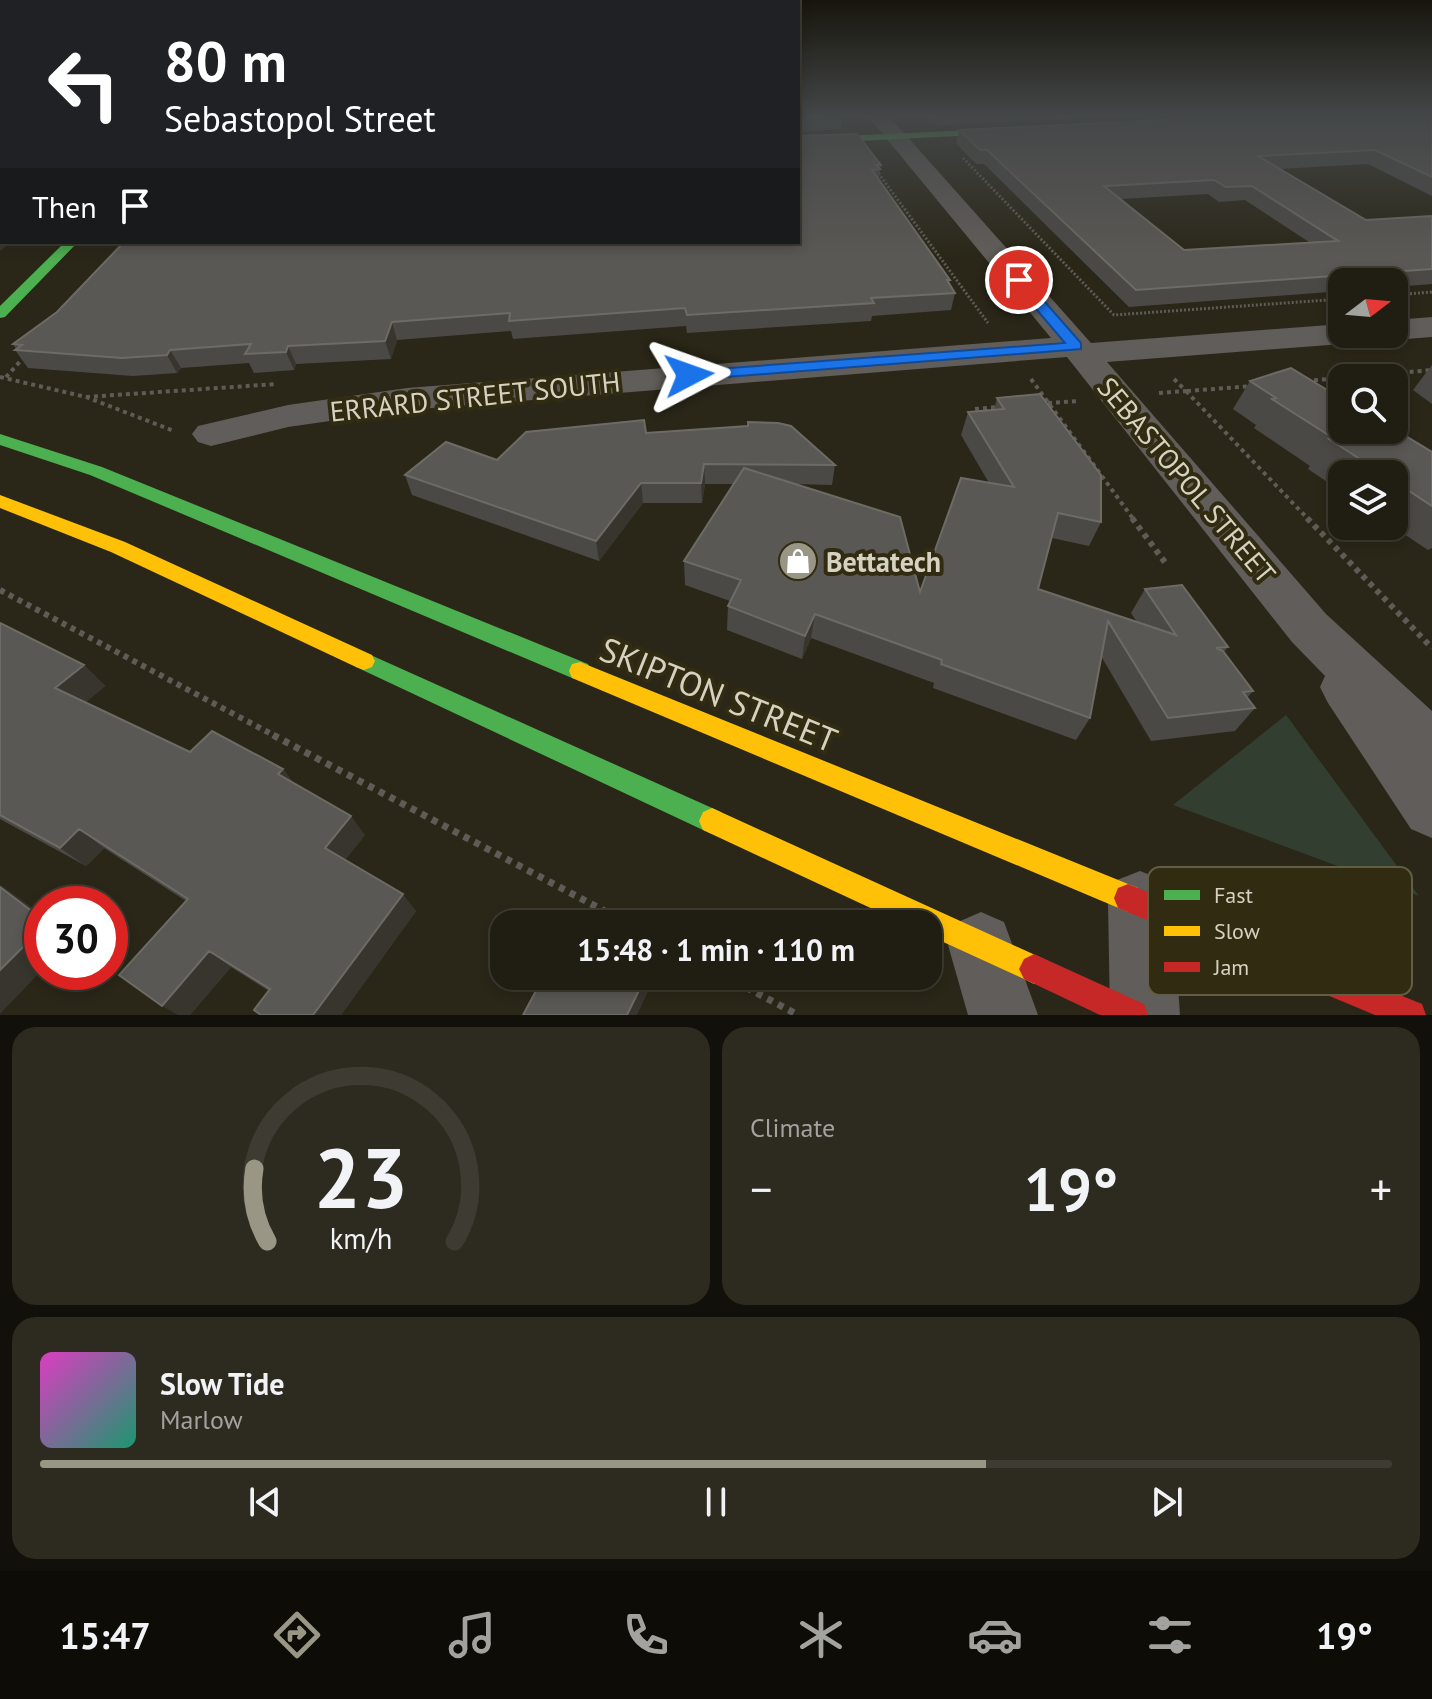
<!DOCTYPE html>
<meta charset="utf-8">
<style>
body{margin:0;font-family:"PT Sans",sans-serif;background:#2d2a20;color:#f1f3f6;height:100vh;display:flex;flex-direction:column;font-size:30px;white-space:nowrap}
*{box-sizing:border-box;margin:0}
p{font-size:26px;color:#a2a29f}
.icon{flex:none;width:44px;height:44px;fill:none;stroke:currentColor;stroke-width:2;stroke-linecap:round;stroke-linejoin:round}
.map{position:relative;height:1015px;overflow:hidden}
.sheet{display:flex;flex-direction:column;gap:12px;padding:12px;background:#12100a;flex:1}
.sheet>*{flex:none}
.guide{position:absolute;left:0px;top:0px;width:800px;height:244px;box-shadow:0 4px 12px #0003,0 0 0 2px #3d3b32;background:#202124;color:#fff;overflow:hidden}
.needle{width:52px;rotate:74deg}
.controls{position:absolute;left:1328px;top:268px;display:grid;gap:16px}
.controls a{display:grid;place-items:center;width:80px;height:80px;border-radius:16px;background:#201d12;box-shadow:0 4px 12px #0003,0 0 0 2px #3d3b32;font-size:40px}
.speed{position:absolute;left:24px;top:886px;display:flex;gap:16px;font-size:40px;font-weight:700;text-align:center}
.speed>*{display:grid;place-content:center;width:104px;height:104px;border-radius:50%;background:#201d12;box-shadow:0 4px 12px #0003,0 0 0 2px #3d3b32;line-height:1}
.speed .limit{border:12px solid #d22;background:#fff;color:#111}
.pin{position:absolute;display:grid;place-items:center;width:68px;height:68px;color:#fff;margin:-34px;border:4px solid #fff;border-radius:50%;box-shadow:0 2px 8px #0007}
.me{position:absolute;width:88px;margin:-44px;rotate:86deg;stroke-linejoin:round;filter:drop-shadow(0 0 6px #0008)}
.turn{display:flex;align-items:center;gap:28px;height:168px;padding:0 32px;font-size:36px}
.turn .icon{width:104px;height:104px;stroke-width:2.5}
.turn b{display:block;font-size:56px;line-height:68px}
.then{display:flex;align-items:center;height:76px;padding:0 32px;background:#0003;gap:16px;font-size:30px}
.big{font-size:60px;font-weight:600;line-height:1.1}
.sheet .card{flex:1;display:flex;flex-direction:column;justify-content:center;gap:12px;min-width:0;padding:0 28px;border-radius:24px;background:#2d2a20}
.sheet .dial{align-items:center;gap:0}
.dial svg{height:208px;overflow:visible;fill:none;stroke:#3d3b32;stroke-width:7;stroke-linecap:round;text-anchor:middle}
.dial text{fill:#f1f3f6;stroke:none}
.song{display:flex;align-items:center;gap:24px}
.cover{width:96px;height:96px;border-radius:12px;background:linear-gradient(135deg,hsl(310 70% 55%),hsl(160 70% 35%))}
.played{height:8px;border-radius:4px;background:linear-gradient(90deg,#999686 70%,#3d3b32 70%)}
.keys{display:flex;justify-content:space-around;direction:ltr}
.heat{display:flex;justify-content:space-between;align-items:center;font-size:44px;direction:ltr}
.sheet .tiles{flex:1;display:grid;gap:12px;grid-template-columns:1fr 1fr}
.card:last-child{grid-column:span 2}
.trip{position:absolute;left:490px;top:910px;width:452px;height:80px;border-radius:24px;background:#201d12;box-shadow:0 4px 12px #0003,0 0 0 2px #3d3b32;font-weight:600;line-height:80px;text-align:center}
.tabs{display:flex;height:128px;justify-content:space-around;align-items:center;background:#0d0c07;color:#a2a29f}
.tabs .icon{width:56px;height:56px}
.tabs .on{color:#999686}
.tabs b{font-size:36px;color:#f1f3f6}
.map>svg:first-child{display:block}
</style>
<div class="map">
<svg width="1432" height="1015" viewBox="0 0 1432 1015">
<rect width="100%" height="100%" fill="#2a2718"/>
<!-- green -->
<path fill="#323f30" d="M1286,715L1419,896L1173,805Z"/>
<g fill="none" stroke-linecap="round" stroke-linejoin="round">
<!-- path-far3 -->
<path stroke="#5f5b56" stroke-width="3" stroke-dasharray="2 2" stroke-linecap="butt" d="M963,158L1114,315L1342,299
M876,170L988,323
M1394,295L1432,292"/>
<!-- path-far2 -->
<path stroke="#5f5b56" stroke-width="4" stroke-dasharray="4 4" stroke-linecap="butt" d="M0,377L86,397L174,431
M6,377L26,355
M1031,379L1134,520
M1306,381L1432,370
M1186,391L1309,520
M1187,391L1253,386
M1159,393L1186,391L1172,377
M86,397L277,384
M1048,403L1078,401
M975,409L998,407"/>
<!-- path-far1 -->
<path stroke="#5f5b56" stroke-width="6" stroke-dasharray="5 5" stroke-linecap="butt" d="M1132,518L1167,565
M1307,518L1432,648
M0,590L277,737"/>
<!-- path -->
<path stroke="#5f5b56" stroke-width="7" stroke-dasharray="6 6" stroke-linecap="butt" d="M273,735L629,924
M725,976L798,1015"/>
<!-- street -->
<path fill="#615d5a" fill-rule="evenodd" d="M867,115H888L1091,343L1342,324V334H1358L1353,341L1342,344L1107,362L1326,614L1432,711V838L1411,829L1328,703L1320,687L1325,676L1292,642L1067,357L407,410L288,427L211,446L198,442L192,434L198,426L288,405L407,388L1051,338Z
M1432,317V337L1394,340L1381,334H1394V320Z
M1140,871L1163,880L1172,903L1180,1015H1110L1108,903L1117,880Z
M981,912L1004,922L1038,1015H968L948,945L958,922Z"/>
<!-- fast -->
<path fill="#4caf50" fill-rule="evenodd" d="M1020,128L1017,133L798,144V138Z
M65,242H78L5,317L0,318V306Z
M0,434L102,467L588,664L591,671L588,678L580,680L572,678L90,475L0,445Z
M364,652L721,812L725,821L721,830L712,834L703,830L356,667L353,661L356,655Z"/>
<!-- slow -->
<path fill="#ffc107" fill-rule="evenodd" d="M0,495L125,542L372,655L375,661L372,667L364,670L356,667L111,552L0,508Z
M580,662L1138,888L1142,898L1138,908L1128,912L572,678L569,671L572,664Z
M712,808L1044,959L1049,969L1044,979L1034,984L1024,979L928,935V924H905L703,830L699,821L703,812Z"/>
<!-- jam -->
<path fill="#c62828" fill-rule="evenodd" d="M1128,884L1422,1004L1426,1015H1375L1118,908L1114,898L1118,888Z
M1034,954L1144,1004L1148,1015H1100L1024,979L1019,969L1024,959Z"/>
</g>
<!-- wall -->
<path fill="#4b4946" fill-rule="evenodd" d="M798,115H842L841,129L798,132Z
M928,115H1150L937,125Z
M1432,115V196L1368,164L1279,169L1366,220L1432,216V284L1394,287V282H1342V291L1129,307L984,164H976L956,143L959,130ZM1208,194L1219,202L1245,200L1309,242L1184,250L1121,199Z
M798,136L881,165L879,178L950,280L949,284L955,293L951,310L872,316L871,321L687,333L686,326L513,339L511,331L397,340L391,359L296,364L294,370L254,373L249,363L181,368L177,373L133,376L28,368L15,350L16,349L13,344L798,242Z
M1432,365V404L1413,390Z
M1250,381L1432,452V548L1428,550L1392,526H1394V474H1342V492L1308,469L1310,466L1254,428L1256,425L1233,409Z
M997,398L1101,522L1089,546L1052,538L1038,589L1137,622L1131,613L1145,589L1228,647L1224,652L1253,691L1247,698L1255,708L1235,731L1151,741L1101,656L1090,718L1076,740L933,688L934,683L811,638L802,659L727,630L728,606L730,601L685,585L684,561L734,484H705L702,503H643L599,561L412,495L405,475L497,460L646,433L835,465L832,485L795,484L920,592L989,483L961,435L968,412L994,410Z
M0,623L84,665L105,686L86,702L190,752L283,769L294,784L365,835L345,860L416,911L341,1015H261L269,991L231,967L190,1015H178L186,901L104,848L86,866L0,819Z"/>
<!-- shaded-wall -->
<path fill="#38352e" d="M2,223V242H11L0,251V225Z
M392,322L397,340L391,359L385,341Z
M288,346L296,364L294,370L286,352Z
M170,350L181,368L177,373L167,355Z
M704,464L705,484L702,503L701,483Z
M641,483L643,503L599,561L596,541Z
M815,614L811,638L802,659L805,636Z
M84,665L105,686L78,709L55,688Z
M283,769L298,789L278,774Z
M351,816L365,835L340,866L325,848Z
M79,829L104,848L86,866L60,848Z
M0,885L12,893L42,915V919L0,887Z
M403,894L416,911L341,1015H313Z
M42,928V970L0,1014V970Z
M209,951L231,967L190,1015H178L162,1006Z
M646,976L655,977L637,1015H627Z"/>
<!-- building -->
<path fill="#5a5854" stroke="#6d6b65" stroke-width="2" fill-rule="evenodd" d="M0,115H2V223L0,225Z
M798,115H842L798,118Z
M1268,115H1432V177L1375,150L1258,156L1366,220L1432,216V269L1136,290L987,150H980L959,130ZM1214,180L1226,187L1252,186L1338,241L1184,250L1104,186Z
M857,134L881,165H876L880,169L872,170L950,280H947L955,293L871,298L874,303L687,315L685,308L509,321L510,313L392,322L385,341L288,346L286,352L245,354L251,344L170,350L167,355L122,358L15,350L22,345L13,344L57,312L124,242H798V136Z
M1291,368L1342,399V430L1394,429L1432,452V506L1394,481V474H1383L1329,439L1333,438L1272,399L1276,398L1250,381Z
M1040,394L1101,475V522L1058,513L1038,589L1176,635L1145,589L1182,585L1228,647L1216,648L1223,651L1253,691L1243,692L1255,708L1168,718L1108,621L1090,718L941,664L942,660L815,614L805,636L728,606L741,580L684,561L744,468L900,517L920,592L961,478L1014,487L968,412L1004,409L997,398Z
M644,420L646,433L748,426V422L778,423L791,426L835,465L704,464L701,483H641L596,541L405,475L446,442L497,460L526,432Z
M0,623L84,665L55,688L190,752L212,731L283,769L278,774L351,816L325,848L403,894L313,1015H261L254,1010L270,989L209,951L162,1006L119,975L188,899L79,829L60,848L0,815Z
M0,887L42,919V928L0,970Z
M544,976H646L627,1015H523Z"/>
<!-- sky -->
<linearGradient id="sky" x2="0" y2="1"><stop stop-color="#17150d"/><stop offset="0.45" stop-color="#444748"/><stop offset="1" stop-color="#444748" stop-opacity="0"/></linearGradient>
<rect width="1432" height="257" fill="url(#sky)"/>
<!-- route -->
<path fill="#1a73e8" stroke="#114b97" stroke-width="2" d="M1014,277H1023L1081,343V349L689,380L682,375L689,371L1065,343L1014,283Z"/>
<!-- icons -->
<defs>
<g id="shop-disc" transform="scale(2)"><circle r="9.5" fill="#999686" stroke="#312c11"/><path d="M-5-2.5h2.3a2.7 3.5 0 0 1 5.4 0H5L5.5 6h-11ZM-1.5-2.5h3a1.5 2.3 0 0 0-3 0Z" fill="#fff"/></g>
</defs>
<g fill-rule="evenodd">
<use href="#shop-disc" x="798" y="561"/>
</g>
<g text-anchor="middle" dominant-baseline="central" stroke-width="8" stroke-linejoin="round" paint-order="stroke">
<!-- street labels -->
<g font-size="28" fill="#d5d2c2" stroke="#312c11">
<text transform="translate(475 396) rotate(-6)">ERRARD STREET SOUTH</text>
<text transform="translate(1187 480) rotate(50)">SEBASTOPOL STREET</text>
</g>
<!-- poi labels -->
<g font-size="28" font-weight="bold" fill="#d5d2c2" stroke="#312c11" text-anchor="start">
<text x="826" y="561">Bettatech</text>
</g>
<!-- near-street labels -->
<g font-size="34" fill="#d5d2c2" stroke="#312c11">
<text transform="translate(719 694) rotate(22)">SKIPTON STREET</text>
</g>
</g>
<!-- legend -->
<rect x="1148" y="867" width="264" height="128" rx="12" fill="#312c11" stroke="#625e46" stroke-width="2"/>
<rect x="1164" y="890" width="36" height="10" fill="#4caf50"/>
<rect x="1164" y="926" width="36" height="10" fill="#ffc107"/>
<rect x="1164" y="962" width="36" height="10" fill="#c62828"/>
<g font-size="22" fill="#d5d2c2">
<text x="1214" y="903">Fast</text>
<text x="1214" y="939">Slow</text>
<text x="1214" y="975">Jam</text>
</g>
</svg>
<div class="controls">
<a><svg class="needle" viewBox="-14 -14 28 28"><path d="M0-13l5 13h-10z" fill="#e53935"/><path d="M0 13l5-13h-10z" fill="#a2a29f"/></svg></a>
<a><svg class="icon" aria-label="search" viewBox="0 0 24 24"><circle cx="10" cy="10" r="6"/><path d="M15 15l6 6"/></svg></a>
<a><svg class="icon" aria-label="layers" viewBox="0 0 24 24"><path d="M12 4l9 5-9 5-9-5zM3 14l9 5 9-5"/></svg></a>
</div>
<div class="speed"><div class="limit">30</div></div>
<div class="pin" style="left:1019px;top:280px;background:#d93025"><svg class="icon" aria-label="arrive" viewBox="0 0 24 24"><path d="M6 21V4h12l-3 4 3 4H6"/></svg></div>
<svg class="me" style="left:689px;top:375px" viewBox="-20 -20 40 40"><path d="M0-17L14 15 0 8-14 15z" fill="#1a73e8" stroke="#fff" stroke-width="4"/></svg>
<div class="trip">15:48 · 1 min · 110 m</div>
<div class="guide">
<div class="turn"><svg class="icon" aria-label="left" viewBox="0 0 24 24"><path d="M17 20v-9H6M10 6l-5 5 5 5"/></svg><div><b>80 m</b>Sebastopol Street</div></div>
<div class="then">Then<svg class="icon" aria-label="arrive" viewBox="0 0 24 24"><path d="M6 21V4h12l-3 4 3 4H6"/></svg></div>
</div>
</div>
<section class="sheet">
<div class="tiles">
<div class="card dial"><svg viewBox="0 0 100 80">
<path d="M14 69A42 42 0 1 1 86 69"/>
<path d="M14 69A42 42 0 0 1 9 41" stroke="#999686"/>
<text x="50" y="56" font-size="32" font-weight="700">23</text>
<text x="50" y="72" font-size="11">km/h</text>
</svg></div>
<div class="card"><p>Climate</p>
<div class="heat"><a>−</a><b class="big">19°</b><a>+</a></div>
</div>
<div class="card">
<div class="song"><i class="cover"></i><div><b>Slow Tide</b><p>Marlow</p></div></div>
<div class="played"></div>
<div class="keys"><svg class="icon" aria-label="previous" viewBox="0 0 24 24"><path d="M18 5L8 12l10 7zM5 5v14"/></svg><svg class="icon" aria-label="pause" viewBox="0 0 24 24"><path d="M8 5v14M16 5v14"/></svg><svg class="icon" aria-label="next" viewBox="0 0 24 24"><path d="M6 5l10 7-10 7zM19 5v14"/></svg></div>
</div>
</div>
</section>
<nav class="tabs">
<b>15:47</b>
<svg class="icon on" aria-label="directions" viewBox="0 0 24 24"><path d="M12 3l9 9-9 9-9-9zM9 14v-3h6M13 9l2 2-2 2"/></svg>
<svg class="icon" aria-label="music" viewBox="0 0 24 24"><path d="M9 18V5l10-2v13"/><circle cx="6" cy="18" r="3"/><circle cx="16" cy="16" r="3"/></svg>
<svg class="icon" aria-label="phone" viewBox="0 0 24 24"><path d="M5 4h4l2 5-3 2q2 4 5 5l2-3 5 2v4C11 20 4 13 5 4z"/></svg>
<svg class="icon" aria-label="climate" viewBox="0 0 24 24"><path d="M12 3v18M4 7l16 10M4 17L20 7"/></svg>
<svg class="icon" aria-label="car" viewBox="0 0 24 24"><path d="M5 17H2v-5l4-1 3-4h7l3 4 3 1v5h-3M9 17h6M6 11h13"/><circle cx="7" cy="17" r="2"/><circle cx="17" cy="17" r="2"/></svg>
<svg class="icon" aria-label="filters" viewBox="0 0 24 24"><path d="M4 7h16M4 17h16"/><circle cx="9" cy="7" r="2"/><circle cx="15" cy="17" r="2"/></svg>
<b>19°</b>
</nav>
